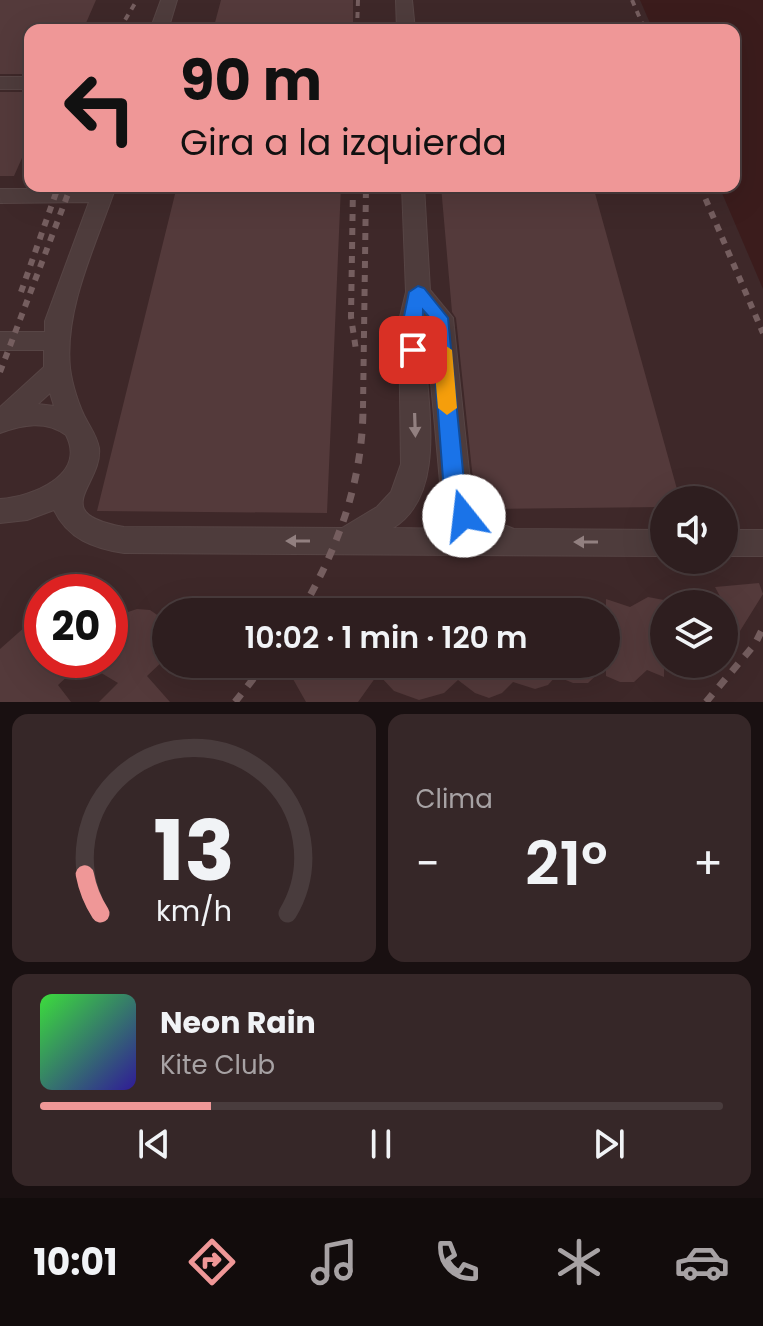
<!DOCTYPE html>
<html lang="es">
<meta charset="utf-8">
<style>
body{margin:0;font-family:Poppins,sans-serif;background:#362728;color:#f1f3f6;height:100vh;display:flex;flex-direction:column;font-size:30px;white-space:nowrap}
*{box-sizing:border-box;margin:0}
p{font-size:26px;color:#a7a2a4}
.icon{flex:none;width:44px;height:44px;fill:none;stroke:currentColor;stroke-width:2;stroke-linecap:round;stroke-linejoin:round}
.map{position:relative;height:702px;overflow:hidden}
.side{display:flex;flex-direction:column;gap:12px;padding:12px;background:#191011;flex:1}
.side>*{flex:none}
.hud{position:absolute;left:24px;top:24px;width:716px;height:168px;border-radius:16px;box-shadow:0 8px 32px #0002,0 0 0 2px #493c3d;background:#ef9797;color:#111;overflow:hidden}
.fabs{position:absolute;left:650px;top:486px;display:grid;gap:16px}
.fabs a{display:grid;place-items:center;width:88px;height:88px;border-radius:50%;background:#2e1e1f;box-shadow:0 8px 32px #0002,0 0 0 2px #493c3d;font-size:40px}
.speed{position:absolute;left:24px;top:574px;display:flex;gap:16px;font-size:40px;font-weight:700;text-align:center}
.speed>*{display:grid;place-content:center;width:104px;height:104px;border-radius:50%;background:#2e1e1f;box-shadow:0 8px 32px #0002,0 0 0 2px #493c3d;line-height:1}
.speed .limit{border:12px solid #d22;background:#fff;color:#111}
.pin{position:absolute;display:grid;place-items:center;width:68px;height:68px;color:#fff;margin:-34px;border-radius:16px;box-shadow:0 4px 12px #0006}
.me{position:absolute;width:88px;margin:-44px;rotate:344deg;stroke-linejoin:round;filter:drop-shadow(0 0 6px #0008)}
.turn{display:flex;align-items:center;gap:28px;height:168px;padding:0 24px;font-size:36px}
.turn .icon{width:104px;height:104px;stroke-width:2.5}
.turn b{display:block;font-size:56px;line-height:68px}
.big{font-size:60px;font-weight:600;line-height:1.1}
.side .card{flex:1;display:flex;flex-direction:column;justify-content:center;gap:12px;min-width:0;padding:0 28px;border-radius:16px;background:#362728}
.side .dial{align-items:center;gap:0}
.dial svg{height:208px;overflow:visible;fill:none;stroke:#493c3d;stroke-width:7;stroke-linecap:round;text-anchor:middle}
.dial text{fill:#f1f3f6;stroke:none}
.song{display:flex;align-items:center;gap:24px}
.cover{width:96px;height:96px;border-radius:12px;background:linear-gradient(135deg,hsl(120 70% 55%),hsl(250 70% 35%))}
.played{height:8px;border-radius:4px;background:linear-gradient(90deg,#ef9797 25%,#493c3d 25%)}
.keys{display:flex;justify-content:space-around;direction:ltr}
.heat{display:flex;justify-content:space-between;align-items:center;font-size:44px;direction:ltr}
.side .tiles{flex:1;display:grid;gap:12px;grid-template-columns:1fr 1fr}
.card:last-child{grid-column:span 2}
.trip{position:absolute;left:152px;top:598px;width:468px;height:80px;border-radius:40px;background:#2e1e1f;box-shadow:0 8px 32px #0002,0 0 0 2px #493c3d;font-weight:600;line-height:80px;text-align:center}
.tabs{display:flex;height:128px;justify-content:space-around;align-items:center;background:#120c0c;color:#a7a2a4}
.tabs .icon{width:56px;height:56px}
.tabs .current{color:#ef9797}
.tabs b{font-size:36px;color:#f1f3f6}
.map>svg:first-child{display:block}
</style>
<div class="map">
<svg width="763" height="702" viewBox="0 0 763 702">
<rect width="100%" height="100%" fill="#3e2829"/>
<!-- water -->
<path fill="#3b1c1c" d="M640,0H763V289L719,186H734V30H653Z"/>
<!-- building -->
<path fill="#543a3b" d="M0,0H96L83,30H30V74H0Z
M221,0H353V30H213Z
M0,92H30V140L14,176H0Z
M177,186H341L327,513L97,511Z
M441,186H593L680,500H664V507L483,509L475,499L456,318L452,312Z
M759,583L763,594L735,639L724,604L715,587Z
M648,597L664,600V677L647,670L634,682H620L606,676V666L588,683H573L556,676L548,685L535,689L513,682L502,693L489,698L475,693L458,680L444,693L419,700L394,691L378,674L358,702H306L293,679L294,664H606V599L630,607Z
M137,609L150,610L166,621V658L147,676L170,702H99L118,683L83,662L58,685L71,702H0V649L26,626L42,618V660H110V618Z"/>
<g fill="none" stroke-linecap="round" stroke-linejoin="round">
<!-- minor casing -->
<g stroke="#574545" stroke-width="2">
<path id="minor" d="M161,0H177L168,30H150Z
M396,0H412L415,30H397Z
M0,77H30V89H0Z
M94,186H116C97,243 64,307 70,368C72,384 79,407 87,421C92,430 97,437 99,448C103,485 46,513 124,527L342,528L377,507L391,492L401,464L399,321L406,292L402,186H424L430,290L453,318L472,500L486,518L514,529L664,530V556L124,553C93,548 68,539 54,510L27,520L0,523V499C31,497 87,476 66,435C45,420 23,425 0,433V407L44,367V350H0V332H45V321L89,202L0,203V189H93ZM425,317L442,504L459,529L393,528C456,489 419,378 425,317ZM50,393L54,406L38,404Z
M724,530H763V556H724Z"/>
</g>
<!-- minor -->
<use href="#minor" fill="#4e3c3c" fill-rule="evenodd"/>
<!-- rail-far2 -->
<path stroke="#755e5f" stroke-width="4" stroke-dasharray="6 6" stroke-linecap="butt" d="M632,0L645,30
M119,30L137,0
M357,30L358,0"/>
<!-- rail-far1 -->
<path stroke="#755e5f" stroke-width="6" stroke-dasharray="7 7" stroke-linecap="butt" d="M353,186L351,317L356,350
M700,186L763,333
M21,292L57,190
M0,372L71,186
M363,408L366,186"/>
<!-- rail -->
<path stroke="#755e5f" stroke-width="7" stroke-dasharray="10 10" stroke-linecap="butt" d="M301,612C338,547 363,482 363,406
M235,702L265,664
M706,702L755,644L763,628"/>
</g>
<!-- one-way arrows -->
<defs><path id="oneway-solid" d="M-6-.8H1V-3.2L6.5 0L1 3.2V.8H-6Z" transform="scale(2)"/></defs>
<g fill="#928080">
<use href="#oneway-solid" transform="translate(415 425) rotate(88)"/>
<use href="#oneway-solid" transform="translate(298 541) rotate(-180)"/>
<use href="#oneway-solid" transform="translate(586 542) rotate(-180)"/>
</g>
<!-- route -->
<path fill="#1a73e8" stroke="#114b97" stroke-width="2" d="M418,286L424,288L448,318L465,492L475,516L472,523L464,525L457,523L444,492L431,319L423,310L422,350L413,356L404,350L403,321L409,292Z"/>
<!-- slow -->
<path fill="#f59e0b" d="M442,343L452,350L457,408L447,415L438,408L433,350Z"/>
</svg>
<div class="fabs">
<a><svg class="icon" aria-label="sound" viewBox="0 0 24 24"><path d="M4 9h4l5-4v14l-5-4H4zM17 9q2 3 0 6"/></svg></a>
<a><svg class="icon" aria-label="layers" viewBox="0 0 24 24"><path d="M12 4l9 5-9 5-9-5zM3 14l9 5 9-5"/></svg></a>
</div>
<div class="speed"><div class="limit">20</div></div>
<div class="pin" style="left:413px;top:350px;background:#d93025"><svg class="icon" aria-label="arrive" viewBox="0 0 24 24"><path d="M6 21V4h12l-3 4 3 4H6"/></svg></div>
<svg class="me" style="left:464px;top:516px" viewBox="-20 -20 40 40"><circle r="19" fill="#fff"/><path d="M0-13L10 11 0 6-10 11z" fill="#1a73e8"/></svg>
<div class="trip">10:02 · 1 min · 120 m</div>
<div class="hud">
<div class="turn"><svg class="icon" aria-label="left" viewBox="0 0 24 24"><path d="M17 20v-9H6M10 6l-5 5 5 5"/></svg><div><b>90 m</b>Gira a la izquierda</div></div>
</div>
</div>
<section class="side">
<div class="tiles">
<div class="card dial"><svg viewBox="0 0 100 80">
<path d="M14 69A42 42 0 1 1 86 69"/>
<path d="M14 69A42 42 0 0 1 8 54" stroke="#ef9797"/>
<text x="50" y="56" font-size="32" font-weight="700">13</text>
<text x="50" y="72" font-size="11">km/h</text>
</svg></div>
<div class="card"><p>Clima</p>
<div class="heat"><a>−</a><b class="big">21°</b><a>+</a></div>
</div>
<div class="card">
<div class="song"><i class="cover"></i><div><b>Neon Rain</b><p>Kite Club</p></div></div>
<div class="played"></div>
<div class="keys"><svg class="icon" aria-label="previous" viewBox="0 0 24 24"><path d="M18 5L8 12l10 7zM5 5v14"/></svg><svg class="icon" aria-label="pause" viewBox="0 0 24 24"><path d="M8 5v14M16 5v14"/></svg><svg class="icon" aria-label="next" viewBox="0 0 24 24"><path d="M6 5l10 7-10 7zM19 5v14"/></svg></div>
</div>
</div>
</section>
<nav class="tabs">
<b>10:01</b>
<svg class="icon current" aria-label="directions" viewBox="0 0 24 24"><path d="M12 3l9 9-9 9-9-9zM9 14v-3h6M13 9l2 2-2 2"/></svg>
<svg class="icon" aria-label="music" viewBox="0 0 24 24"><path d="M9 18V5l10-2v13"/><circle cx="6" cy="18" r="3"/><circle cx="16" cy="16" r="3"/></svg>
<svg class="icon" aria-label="phone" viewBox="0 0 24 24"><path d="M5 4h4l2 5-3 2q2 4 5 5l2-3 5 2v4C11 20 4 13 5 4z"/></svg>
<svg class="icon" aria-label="climate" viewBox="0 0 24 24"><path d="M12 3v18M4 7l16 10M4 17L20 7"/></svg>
<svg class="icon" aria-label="car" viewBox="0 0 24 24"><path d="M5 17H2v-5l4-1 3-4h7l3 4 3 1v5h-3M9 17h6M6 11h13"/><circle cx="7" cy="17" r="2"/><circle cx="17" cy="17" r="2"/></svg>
</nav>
